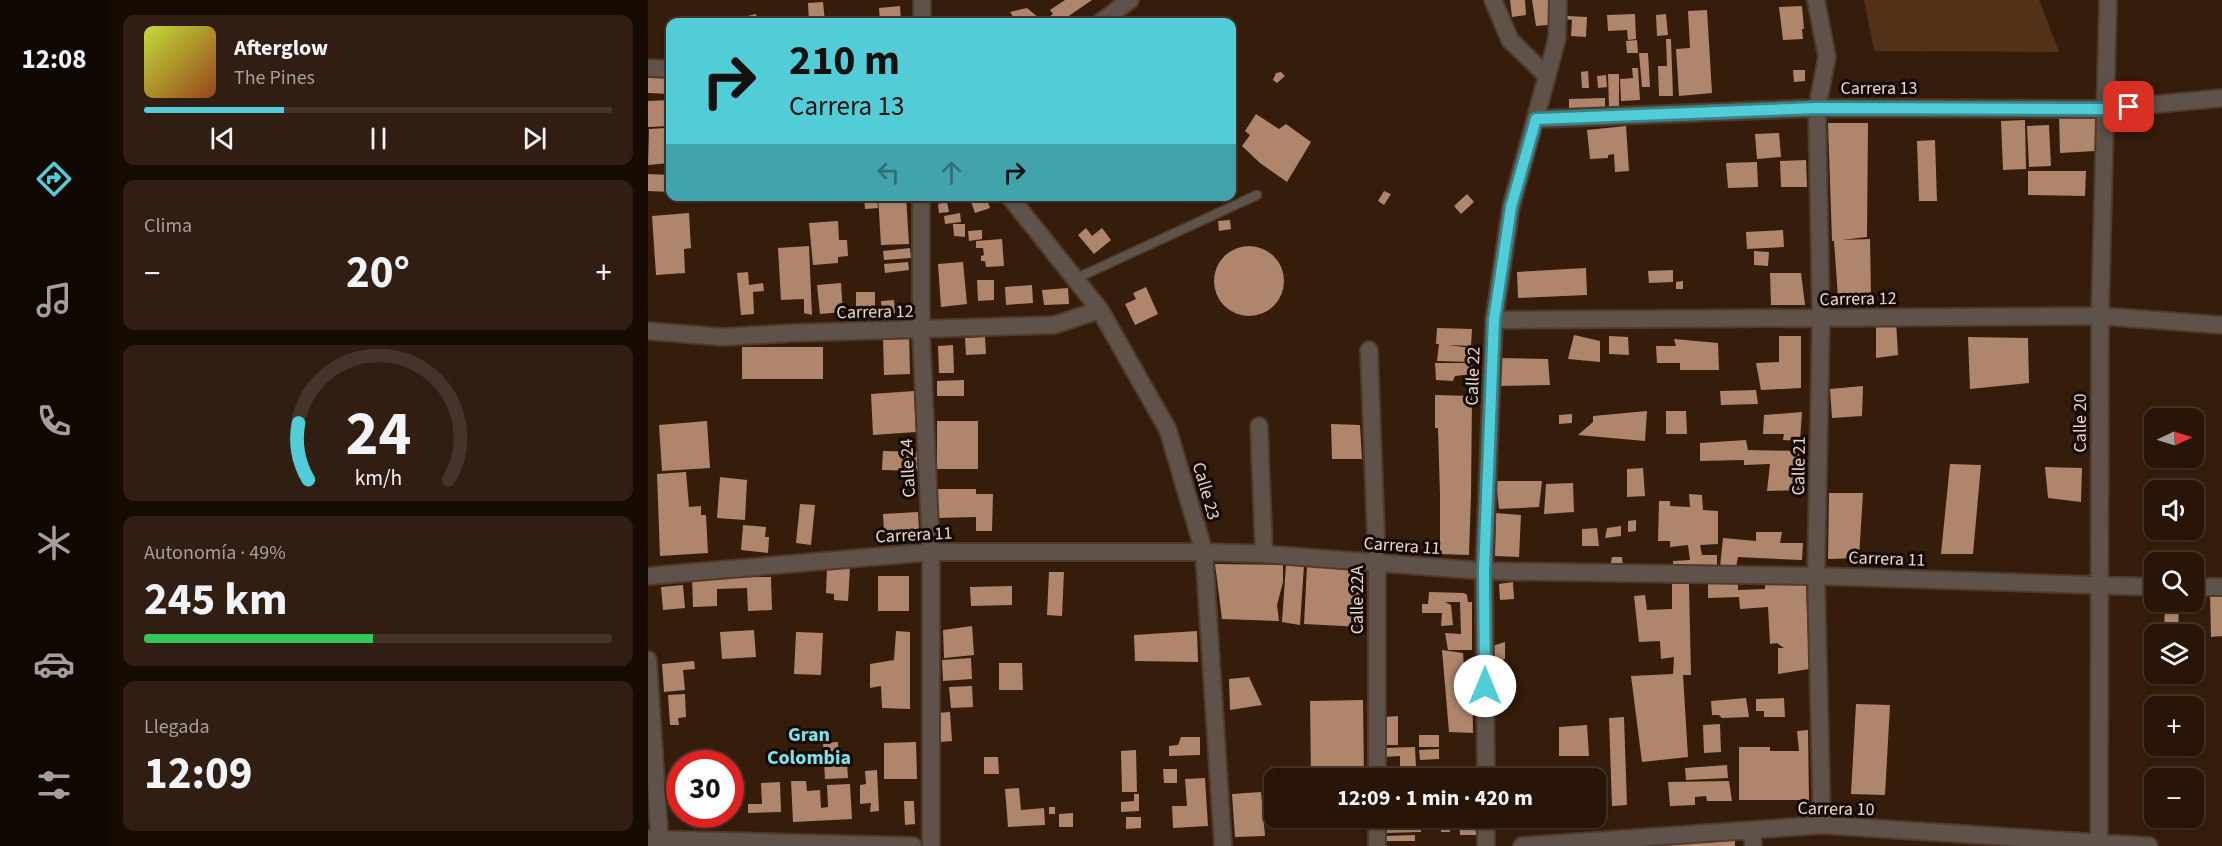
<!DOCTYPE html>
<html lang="es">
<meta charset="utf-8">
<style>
body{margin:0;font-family:"Source Sans 3",sans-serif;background:#301e12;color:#f1f3f6;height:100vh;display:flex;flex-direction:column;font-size:22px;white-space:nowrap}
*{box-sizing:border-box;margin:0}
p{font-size:20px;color:#a59f9c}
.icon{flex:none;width:33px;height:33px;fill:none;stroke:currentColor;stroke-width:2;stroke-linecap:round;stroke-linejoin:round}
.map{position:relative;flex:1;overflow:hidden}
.panel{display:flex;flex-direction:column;gap:15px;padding:15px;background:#160c04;width:540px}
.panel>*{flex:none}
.hud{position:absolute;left:18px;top:18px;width:570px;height:183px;border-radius:12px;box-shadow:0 2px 4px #0004,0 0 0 2px #443429;background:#52ccd6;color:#111;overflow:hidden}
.needle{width:39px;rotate:86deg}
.fabs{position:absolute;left:1496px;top:408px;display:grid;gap:12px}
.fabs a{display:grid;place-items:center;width:60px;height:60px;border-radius:12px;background:#281508;box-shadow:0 2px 4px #0004,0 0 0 2px #443429;font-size:30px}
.speed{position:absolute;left:18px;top:750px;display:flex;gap:12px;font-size:30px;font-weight:700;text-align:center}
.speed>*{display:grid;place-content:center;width:78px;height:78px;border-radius:50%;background:#281508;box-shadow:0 2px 4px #0004,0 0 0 2px #443429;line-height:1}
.speed .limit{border:9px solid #d22;background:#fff;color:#111}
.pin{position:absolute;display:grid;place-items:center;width:51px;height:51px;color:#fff;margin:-26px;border-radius:12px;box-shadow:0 3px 9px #0006}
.me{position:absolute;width:66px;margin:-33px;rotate:0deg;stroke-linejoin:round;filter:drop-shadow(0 0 4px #0008)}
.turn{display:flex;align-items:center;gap:21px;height:126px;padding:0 24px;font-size:27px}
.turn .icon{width:78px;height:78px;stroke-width:2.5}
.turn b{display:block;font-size:42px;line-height:51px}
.lanes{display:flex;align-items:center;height:57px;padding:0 24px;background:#0003;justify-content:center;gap:30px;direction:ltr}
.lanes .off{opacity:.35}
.big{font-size:45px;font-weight:700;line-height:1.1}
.panel .tile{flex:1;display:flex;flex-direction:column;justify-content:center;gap:9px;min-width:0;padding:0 21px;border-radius:12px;background:#301e12}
.panel .dial{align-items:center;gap:0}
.dial svg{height:156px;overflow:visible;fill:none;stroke:#443429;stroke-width:7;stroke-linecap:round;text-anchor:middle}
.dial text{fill:#f1f3f6;stroke:none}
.song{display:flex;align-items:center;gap:18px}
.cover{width:72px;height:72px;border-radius:9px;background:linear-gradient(135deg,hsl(70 70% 55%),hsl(20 70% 35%))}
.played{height:6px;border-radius:3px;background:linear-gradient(90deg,#52ccd6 30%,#443429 30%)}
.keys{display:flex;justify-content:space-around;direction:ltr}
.heat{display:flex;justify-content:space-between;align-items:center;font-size:33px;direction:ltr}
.charge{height:9px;border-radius:4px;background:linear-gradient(90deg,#34c759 49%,#443429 0)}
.trip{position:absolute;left:616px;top:768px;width:342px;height:60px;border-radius:12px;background:#281508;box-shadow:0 2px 4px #0004,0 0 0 2px #443429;font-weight:700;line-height:60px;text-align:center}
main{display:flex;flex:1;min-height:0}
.tabs{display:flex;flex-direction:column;width:108px;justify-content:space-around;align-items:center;background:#100803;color:#a59f9c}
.tabs .icon{width:42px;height:42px}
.tabs .current{color:#52ccd6}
.tabs b{font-size:27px;color:#f1f3f6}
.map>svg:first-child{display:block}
</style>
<main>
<nav class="tabs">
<b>12:08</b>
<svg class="icon current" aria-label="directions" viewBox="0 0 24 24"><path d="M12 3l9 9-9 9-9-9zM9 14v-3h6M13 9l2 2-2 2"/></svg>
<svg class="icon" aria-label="music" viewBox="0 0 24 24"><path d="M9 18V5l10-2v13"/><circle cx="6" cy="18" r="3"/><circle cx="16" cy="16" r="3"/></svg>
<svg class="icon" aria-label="phone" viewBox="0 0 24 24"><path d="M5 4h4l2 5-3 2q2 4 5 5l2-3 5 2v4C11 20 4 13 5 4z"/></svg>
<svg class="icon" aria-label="climate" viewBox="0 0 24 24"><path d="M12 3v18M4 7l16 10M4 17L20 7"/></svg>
<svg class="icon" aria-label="car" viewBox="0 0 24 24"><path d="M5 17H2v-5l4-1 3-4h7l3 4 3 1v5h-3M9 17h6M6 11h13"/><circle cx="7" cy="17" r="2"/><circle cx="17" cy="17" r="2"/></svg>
<svg class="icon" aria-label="filters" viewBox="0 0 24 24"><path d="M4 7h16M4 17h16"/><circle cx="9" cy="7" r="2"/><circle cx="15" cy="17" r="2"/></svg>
</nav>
<section class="panel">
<div class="tile">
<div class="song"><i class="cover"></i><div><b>Afterglow</b><p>The Pines</p></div></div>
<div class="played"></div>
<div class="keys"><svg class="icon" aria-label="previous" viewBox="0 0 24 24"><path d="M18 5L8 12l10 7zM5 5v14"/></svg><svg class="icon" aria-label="pause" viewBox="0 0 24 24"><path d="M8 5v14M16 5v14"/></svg><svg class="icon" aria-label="next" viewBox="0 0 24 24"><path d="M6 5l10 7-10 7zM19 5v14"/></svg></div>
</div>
<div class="tile"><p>Clima</p>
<div class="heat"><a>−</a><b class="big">20°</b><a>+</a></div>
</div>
<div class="tile dial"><svg viewBox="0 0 100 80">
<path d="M14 69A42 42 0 1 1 86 69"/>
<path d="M14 69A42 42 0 0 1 9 40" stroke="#52ccd6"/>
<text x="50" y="56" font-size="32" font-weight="700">24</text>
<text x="50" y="72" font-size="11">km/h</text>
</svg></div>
<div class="tile"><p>Autonomía · 49%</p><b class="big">245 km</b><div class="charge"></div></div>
<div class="tile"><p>Llegada</p><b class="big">12:09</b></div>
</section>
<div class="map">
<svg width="1574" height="846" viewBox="0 0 1574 846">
<rect width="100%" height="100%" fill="#351c0b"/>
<!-- green -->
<path fill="#54321a" d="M1216,0H1391L1411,52L1226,51Z"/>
<!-- building -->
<path fill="#af866c" d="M417,0H444L412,22H399L398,19L405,14L402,10Z
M862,0H877L878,15L864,17Z
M884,0H901L900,25L888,26Z
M175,2L177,22H161L160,3Z
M252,6L253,21L232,22L231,8Z
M1154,6L1156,29H1154L1155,39L1135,40L1131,7Z
M379,8L396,22H359L367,20L362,12Z
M1059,10L1064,93L1031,96L1028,49L1042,48L1040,11Z
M108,14L109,22H96L95,17Z
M987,14L988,39L980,40L979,30L960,31L959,15Z
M1018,14L1020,35L1009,36L1008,15Z
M919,16L939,17L938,37L923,36L924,20L918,19Z
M26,19L48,21V22H25Z
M1018,39H1023L1025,96H1011L1010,66H1019Z
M989,40L990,53H979L978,41Z
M991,53H1000L1002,87H994Z
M984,68H990L992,100L973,101L972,79L985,78Z
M1145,70H1157V81L1146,82Z
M940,71L941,88H934L933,72Z
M633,72L637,76L629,83L625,80L628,73Z
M960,74H971V108H961Z
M958,75L959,87L950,88L949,76Z
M0,76L22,77V94L0,93Z
M957,98V110L921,111V99Z
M22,100V126L0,127V101Z
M1411,113L1448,114L1447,151L1412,153Z
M608,114L631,129L638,124L663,142L639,182L612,163L594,146L602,135L597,131Z
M1377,120L1378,169L1355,170L1353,121Z
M1180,123H1220L1219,237L1194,240L1222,239L1223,295L1190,297L1186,241H1184Z
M1401,125L1403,166L1381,167L1379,126Z
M978,126L981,171L967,172L966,154L960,155V158L942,159L939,130Z
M17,128L19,143H22V163L0,165L1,129Z
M1131,133L1133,157L1109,159L1107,134Z
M1287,140L1289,201H1271L1269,141Z
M1158,160L1159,187H1133L1132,161Z
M1109,162L1110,187L1080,188L1078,163Z
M1380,171H1438L1437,196L1380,195Z
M0,174L22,175V192L0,191Z
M736,191L743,194L736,205L730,201Z
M819,194L826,202L813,214L806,206Z
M216,196H229L230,208L217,209Z
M230,196H258L261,244L233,245Z
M321,196H338L342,208L327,213Z
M299,202L301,212L291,213L290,204Z
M41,213L43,248L36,249L37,273L8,275L4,216Z
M312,213L313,222L297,224L296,216Z
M582,220L583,229L571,231L570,221Z
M190,221L191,240H199L200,256L190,257V263L165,265L161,223Z
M305,224H317V237L306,236Z
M438,228L444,236L454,228L463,240L446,254L430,235Z
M334,230V239L321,241L320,231Z
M1135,230L1136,247L1099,249L1098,232Z
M354,239L356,266L338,267L337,261H333V256L336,255L335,248H328V241Z
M566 281a35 35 0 1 1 70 0a35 35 0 1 1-70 0Z
M161,246L164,315L156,313V299L133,300L130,248Z
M262,248L263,258L236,260L235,251Z
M1106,251L1121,252L1120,266L1106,265Z
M260,262L261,270L237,273L236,264Z
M315,262L319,304L293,307L290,264Z
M938,268L939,295L870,298L869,272Z
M1025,270V282L1001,283L1000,271Z
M100,272L101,285L115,283L116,291L105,292L106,314L93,315L89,273Z
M1122,273H1153L1157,305H1123Z
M329,280H346V300L330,301Z
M1035,281V289H1028V282Z
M193,283L195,312L172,314L169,285Z
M384,285L385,303L358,305L357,287Z
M498,287L510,314L487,325L477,304L488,299L485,293Z
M420,288L421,304L396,305L394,290Z
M208,292H227V314H208Z
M246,300L247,313L234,314L233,301Z
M1228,320H1248L1250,355L1228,358Z
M789,328L824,329L823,346L800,345L823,348V362L789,361L791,344H788Z
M261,335L262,374L236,375L235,336Z
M926,335L952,341V362L920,359Z
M961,336L980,337L981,355L961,354Z
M1131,336H1153V388L1113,390L1108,363L1131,362Z
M337,337L338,354L318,355L317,338Z
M1320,337L1380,338L1381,383L1322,389Z
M1026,339L1070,343L1071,370H1032V363H1009L1008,346H1028Z
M305,345L306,373H291L290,346Z
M94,347H175V379H94Z
M851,358L900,359L902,385L850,386Z
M787,363H824L825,374L807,376L805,381L788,380Z
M316,380V396H289V381Z
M1215,386L1214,416L1184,418L1182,389Z
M1108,390L1110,404L1073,405L1072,391Z
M266,391L268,432L225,435L223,394Z
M787,395L824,396L823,495L821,555L792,554V496L790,428H787Z
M999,411L997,441L930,435L945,422V416Z
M1018,411H1038L1039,434H1018Z
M1154,412L1152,441L1135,440L1136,434H1115L1116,415Z
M924,414V423L911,424V415Z
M59,421L62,468L14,471L11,425Z
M289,421H330V469H289Z
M683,424L712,425L714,459H684Z
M1098,440L1100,450L1151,451L1152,490L1119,491L1122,464L1096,465V460L1052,461V443Z
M235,451L273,452L272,471L234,470Z
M1302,464L1333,465L1325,554H1293Z
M1397,467L1434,468L1433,502L1400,498Z
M995,468L997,496L979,497V469Z
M38,472L41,507L53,506V515H58L60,553L12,556L9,474Z
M72,477L99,480L97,520L69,518Z
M848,481H894L891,507L851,509Z
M925,483L926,512L896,514L898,484Z
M290,489H328V494H345L344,531H328V517L290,518Z
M1181,493H1215L1211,558L1180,559Z
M1041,494L1054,495L1055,510L1070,511V544L1052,545L1054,555H1069V566L1025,568V561L1042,560L1040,545L1022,547V541H1010L1011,501H1022V506L1042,507Z
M152,504L167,505L163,545L148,543Z
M270,512L271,530L236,532L235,514Z
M848,513L873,515L871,557L847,556Z
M988,520V531L980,532V521Z
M95,525L118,527L117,537H121L120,553L93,550Z
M973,526V536L957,538L959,528Z
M949,528L951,546H934V529Z
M1108,532H1134L1132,543H1155L1154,560L1090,557L1088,567H1072L1075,538L1108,541Z
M964,557H974L975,567L962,568Z
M567,564L635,565V582L629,605L631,621L574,619Z
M638,564L656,565L652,625L634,622Z
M659,566L712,569L714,627L656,624Z
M179,567L202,568L200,601L186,600V594L178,593Z
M401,572H416L414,616L399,615Z
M230,576H261V611H230Z
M123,577L124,610L100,611L99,588L69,589V606L45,607L44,578Z
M865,582L866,599L852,600L851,584Z
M1090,582V590L1117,589V584L1158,583L1161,669L1130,674V648H1136L1129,643L1122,644L1120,607L1092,609L1091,597L1060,598V583Z
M1041,583L1043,675H1035L1040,757L994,762L983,676L1025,674L1026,657L1013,659L1012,641L991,642L986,596L997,595L999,610L1024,609V584Z
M35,585L37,608L15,610L13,587Z
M364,586V605L323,606L322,587Z
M1562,590L1574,591V636L1563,637Z
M781,592L816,593L819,595L820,602H824V650H800L797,633L813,634L812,602H797L803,605L805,625L793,626L794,613H774V604H780Z
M1517,602H1531L1530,634H1516Z
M324,626L326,655L296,658L295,630Z
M106,630L108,657L74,659L72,632Z
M248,631L262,632V709L234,708L233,686L222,688V664L246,660Z
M549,631L550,662L487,661L486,635Z
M148,632L175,633L173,675L146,674Z
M857,642V659L842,666L841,647Z
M794,650L815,653L816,666L824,665L825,733L801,732Z
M323,658L324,679L295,681L294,660Z
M46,661L47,669L35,670L37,690L16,692L14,664Z
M351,663H374L375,690H351Z
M601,677L614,705L582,710L581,679Z
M324,686L325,707L303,708L301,687Z
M37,694L38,717L30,718L31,725H22L20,695Z
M1098,698L1101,717L1074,718L1071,715H1064L1063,701Z
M1136,698L1137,717H1116V711H1108V699Z
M715,700L716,778H663L662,701Z
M1208,704L1242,705L1237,795L1203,794Z
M302,712L304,741L291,742L289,713Z
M750,716V745H736V717Z
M976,717L979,805L964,806L961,718Z
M1072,724L1073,752L1056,753L1055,725Z
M939,725L941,756H911V727Z
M1160,730L1161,800H1091V747H1122V751H1151L1149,731Z
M771,735H791V747H771Z
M533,737H552V755L521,756V746L530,745Z
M190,742L191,764L199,763L200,778L177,779L175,743Z
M268,742L269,779H236V743Z
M767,747L768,768L752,769V756L736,757L735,748Z
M791,749V759L772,760L771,750Z
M488,750L489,792H474L473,751Z
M336,757H350L351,774H336Z
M1079,765L1080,778L1038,780L1037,768Z
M515,769H529V783H516Z
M229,770L231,811L222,812L223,803L212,804V785L218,784L217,771Z
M818,770V778H808V771Z
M791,771V778H760V772Z
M32,772V812H27L24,773Z
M557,778L560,826L525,828L524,806H539L537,779Z
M143,781H158L159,791L172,790L173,808L180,807L179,785L202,784L204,819L145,822Z
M1081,781L1084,801H1059L1058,796L1047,797V805L1022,806L1020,782Z
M132,782L133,812L100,813V804H114L113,783Z
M371,788L373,810L396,808L397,825L360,827L357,789Z
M613,792L617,836L587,837L584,794Z
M486,794H491V811L473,812V802L486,801Z
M256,801H266L267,824L257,825Z
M401,807H407V814H401Z
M425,813V827H411V814Z
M478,817H493V828L478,829Z
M631,818H661V822L632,824Z
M664,818H716V824L664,825Z
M736,818H774L773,832L736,833Z
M802,818V832H793V819Z
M811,818H827L828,835H812Z
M767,835V841H738V836Z
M1087,838V846H1016V840Z"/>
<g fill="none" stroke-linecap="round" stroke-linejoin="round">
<!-- service casing -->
<g stroke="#523a2a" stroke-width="11">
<path id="service" d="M427,279L609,195"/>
</g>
<!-- minor casing -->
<g stroke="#523a2a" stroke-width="20">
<path id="minor" d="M274,0V22
M1168,0L1179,57L1169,108L1173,319L1168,576L1174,825
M453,22L482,0
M0,68L22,69
M899,76L909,39L910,0
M889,119L1169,108L1458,109L1574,98
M273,196V330L283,552V846
M361,196L452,310L520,430L556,552L575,846
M846,320L1452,316L1574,325
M0,331L75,337L144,333L406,325L452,310
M721,350L729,564V778
M611,426L616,554
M0,576L283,552H556L616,554L836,571L1168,576L1506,587
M1545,587H1574
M0,660L12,846
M838,778L836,571L846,320L863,207L899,76L862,40L845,0
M729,818V846
M838,818V846
M0,839L265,846
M874,846L1174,825L1501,846
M1105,846V830
M1451,846L1452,316L1460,0"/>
</g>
<!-- service -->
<use href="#service" stroke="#5f524a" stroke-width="8"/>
<!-- minor -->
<use href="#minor" stroke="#5f524a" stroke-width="16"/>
</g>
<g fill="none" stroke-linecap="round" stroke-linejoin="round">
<!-- route casing -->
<g stroke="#35858b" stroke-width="15">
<path id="route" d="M837,686L836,571L846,320L863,207L888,119L1169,108L1458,109L1481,107"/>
</g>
<!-- route -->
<use href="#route" stroke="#52ccd6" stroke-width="10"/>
</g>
<g text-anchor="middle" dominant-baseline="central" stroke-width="6" stroke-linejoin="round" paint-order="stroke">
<!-- street labels -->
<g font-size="18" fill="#e9d8cd" stroke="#150a04">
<text x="1231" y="88">Carrera 13</text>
<text transform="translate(1210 299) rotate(-1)">Carrera 12</text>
<text transform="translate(227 312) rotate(-1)">Carrera 12</text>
<text transform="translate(825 376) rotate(-88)">Calle 22</text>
<text transform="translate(1432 423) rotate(-90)">Calle 20</text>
<text transform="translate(1151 466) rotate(-89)">Calle 21</text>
<text transform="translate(260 468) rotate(-93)">Calle 24</text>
<text transform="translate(558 491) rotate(74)">Calle 23</text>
<text transform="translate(266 535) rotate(-3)">Carrera 11</text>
<text transform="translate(754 546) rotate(4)">Carrera 11</text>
<text transform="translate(1239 559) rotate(2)">Carrera 11</text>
<text transform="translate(709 600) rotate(-90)">Calle 22A</text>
<text transform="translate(1188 809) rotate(1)">Carrera 10</text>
</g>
<!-- neighbourhood labels -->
<g font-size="20" font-weight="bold" fill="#79e4ed" stroke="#150a04">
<text x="161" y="735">Gran<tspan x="161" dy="23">Colombia</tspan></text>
</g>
</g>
</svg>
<div class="fabs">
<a><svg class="needle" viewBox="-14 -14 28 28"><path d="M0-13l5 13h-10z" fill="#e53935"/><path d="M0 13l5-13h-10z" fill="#a59f9c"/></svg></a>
<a><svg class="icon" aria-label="sound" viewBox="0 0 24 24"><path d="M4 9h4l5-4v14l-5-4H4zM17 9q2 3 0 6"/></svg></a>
<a><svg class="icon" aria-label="search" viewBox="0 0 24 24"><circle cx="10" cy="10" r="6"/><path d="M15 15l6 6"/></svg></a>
<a><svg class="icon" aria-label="layers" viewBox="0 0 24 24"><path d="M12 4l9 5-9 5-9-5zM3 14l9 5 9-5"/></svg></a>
<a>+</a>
<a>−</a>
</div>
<div class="speed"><div class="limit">30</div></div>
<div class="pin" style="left:1481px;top:107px;background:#d93025"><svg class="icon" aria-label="arrive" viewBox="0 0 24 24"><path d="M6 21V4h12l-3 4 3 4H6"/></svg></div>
<svg class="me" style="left:837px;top:686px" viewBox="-20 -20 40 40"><circle r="19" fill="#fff"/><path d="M0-13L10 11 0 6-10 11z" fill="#52ccd6"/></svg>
<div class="trip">12:09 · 1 min · 420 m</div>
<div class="hud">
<div class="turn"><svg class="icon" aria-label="right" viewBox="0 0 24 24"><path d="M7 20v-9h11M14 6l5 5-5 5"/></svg><div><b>210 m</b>Carrera 13</div></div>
<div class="lanes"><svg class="icon off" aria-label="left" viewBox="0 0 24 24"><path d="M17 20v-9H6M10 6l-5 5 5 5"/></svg><svg class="icon off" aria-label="ahead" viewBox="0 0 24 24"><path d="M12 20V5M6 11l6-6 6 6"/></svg><svg class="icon" aria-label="right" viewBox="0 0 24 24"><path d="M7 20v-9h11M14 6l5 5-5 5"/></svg></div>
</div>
</div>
</main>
